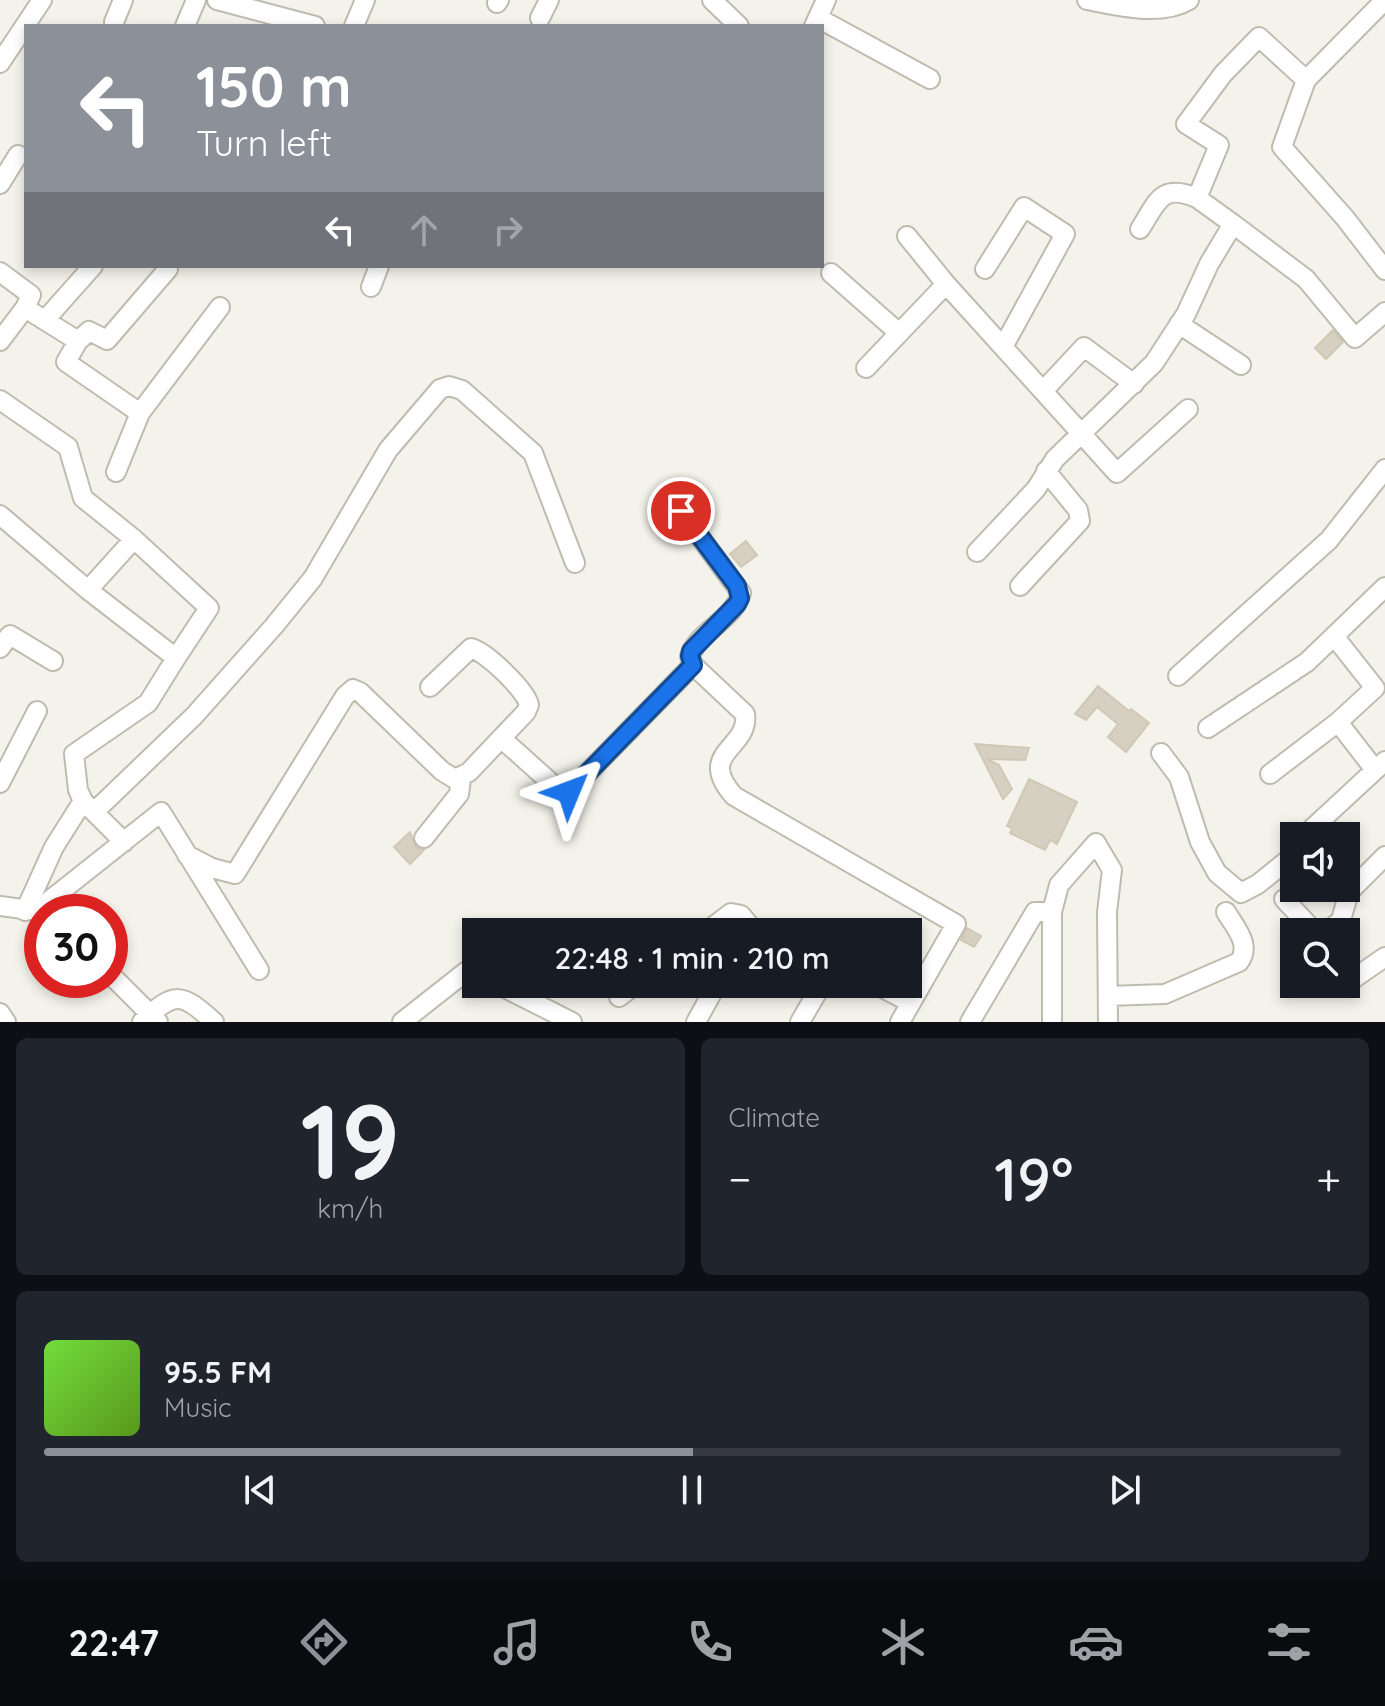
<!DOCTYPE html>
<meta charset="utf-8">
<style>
body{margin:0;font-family:Quicksand,sans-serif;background:#20242c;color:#f1f3f6;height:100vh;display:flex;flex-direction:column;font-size:30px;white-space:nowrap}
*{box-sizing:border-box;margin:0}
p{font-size:26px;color:#9ea1a6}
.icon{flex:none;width:44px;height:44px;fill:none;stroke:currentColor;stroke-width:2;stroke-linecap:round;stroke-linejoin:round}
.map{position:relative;height:1022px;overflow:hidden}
.sheet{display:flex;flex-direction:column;gap:16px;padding:16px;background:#0d0f14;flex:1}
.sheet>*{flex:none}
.hud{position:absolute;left:24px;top:24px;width:800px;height:244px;border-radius:0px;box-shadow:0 4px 12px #0003;background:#8c9099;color:#fff;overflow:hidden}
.tools{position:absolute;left:1280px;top:822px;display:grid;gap:16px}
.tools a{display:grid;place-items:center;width:80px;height:80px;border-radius:0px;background:#171b24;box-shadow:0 4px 12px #0003;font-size:40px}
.speed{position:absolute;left:24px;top:894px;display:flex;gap:16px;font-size:40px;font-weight:700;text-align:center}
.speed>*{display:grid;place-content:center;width:104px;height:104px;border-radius:50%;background:#171b24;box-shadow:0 4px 12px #0003;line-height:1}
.speed .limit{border:12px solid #d22;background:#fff;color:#111}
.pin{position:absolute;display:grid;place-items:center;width:68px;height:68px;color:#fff;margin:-34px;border:4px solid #fff;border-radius:50%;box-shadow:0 2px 8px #0007}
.me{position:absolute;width:88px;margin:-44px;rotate:46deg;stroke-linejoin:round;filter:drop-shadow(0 0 6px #0008)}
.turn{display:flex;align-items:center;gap:28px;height:168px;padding:0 40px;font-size:36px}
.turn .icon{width:104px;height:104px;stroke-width:2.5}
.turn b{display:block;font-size:56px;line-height:68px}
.lanes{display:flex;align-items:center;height:76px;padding:0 40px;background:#0003;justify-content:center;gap:40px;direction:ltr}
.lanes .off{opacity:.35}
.big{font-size:60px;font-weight:600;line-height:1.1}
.sheet .widget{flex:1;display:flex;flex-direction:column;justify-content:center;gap:12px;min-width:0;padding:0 28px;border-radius:12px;background:#20242c}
.sheet .dial{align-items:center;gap:0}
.dial b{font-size:104px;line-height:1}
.song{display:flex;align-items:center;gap:24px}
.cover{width:96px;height:96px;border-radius:12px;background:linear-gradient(135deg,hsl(100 70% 55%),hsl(90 70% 35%))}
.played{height:8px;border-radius:4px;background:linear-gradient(90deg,#8c9099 50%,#363941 50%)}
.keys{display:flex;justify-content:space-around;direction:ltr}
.heat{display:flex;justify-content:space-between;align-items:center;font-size:44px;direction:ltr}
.sheet .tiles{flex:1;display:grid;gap:16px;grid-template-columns:1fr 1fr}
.widget:last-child{grid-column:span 2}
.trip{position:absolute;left:462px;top:918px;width:460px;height:80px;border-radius:0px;background:#171b24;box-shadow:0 4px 12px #0003;font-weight:600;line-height:80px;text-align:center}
.menu{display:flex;height:128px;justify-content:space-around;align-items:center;background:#090b0e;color:#9ea1a6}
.menu .icon{width:56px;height:56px}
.menu .on{color:#8c9099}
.menu b{font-size:36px;color:#f1f3f6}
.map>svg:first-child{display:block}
</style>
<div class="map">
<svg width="1385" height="1022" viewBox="0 0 1385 1022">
<rect width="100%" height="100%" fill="#f4f3eb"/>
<!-- building -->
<path fill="#d5d0c1" stroke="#d0c8b4" stroke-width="2" d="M1333,330L1343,342L1326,359L1315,348Z
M746,541L757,555L741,567L730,554Z
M1098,686L1129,711L1131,709L1149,723L1126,752L1108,737L1118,724L1097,707L1086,720L1075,714Z
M975,744L1029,748L1025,760L987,759L999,765L1012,789L1003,799Z
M1029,779L1077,802L1057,844L1050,840L1045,850L1010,833L1012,828L1007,826Z
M410,832L416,847L424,850L410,864L394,847Z
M967,928L981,936L974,947L961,940Z"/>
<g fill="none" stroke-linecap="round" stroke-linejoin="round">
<!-- minor casing -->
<g stroke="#bfbbae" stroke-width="22">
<path id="minor" d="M217,0L315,26
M712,0L739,26
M1087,0C1117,6 1161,17 1189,0
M497,3L499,0
M540,18L549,0
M818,18L930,79
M114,22L123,0
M185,26L196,0
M354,26L365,0
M814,26L826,0
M0,63L42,0
M1306,80L1385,0
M0,184L18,155
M1233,224L1197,198L1219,145L1186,124L1223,74L1259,37L1306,80L1282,147L1345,218L1385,270
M1140,229C1158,201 1161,183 1197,198
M907,236L946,284
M985,269L1024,207L1065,234L1003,347
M0,272L31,295L25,308
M831,273L899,333
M371,287L379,266
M45,320L93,266
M1179,324L1241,365
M0,341L25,308L78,341L66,362L140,413L116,472
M78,341L89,331L107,340L168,269
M866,368L946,284L1117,473L1188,409
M1043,391L1084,347L1134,384
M0,400L68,447L83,498L134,539L88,590L176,658L148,703L74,754L78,790L83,801L124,842
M140,413L220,307
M681,511L741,593C734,620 699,630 690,656L693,665L745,714C750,749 695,752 734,796L956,924L900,1022
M0,515L88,590
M134,539L209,608L176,658
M977,552L1036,489L1055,459L1154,363L1186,314L1209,264L1233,224L1306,279L1355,338L1385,312
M1020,586L1080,521L1078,510L1046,471
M1334,636L1375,688L1338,722L1375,770
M0,648L10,635L53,661
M1178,676L1329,540L1385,469
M1208,728L1307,662L1385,587
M501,738L559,790L569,792L693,665
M1161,753L1179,777L1200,842L1217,873L1241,893L1258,884L1294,855
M1270,774L1338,722
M0,783L37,711
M94,812L194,716L274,626L313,578L388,450L440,389L449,386L462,390L533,453L575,563
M1304,836L1385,761
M424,838L459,794L461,779
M187,855L212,868L235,874L345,696L353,689L360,692L442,771L455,779L469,772L526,712L529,705C526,690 486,652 471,648L430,687
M1284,899L1315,932
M0,906L37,911
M25,911L54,847L83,801
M1052,912L1059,885L1096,843L1112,870L1107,912L1108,1022
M42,913L50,900L161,812L259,970
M706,932L731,913L741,915L751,927
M1327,932L1341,920L1349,892L1385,856
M110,974L158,1022
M497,984L572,1022
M875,984L911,1003
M1343,986L1385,957
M1108,996L1165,994L1239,962C1252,945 1235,927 1226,912
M619,997L636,984
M0,1013L6,1022
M142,1022C175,990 182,993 214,1022
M402,1022L468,970L476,974
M696,1022L717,984
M800,1022L822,984
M970,1022L1035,912H1052V1022"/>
</g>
<!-- minor -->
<use href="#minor" stroke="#fff" stroke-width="18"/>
</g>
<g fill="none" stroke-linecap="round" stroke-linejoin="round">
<!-- route casing -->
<g stroke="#114b97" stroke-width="20">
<path id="route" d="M569,792L693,665L690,656L691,651L737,604L740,598L737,586L681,511"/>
</g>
<!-- route -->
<use href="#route" stroke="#1a73e8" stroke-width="14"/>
</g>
</svg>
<div class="tools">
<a><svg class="icon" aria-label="sound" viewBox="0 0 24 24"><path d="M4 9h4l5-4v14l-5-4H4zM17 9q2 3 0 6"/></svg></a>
<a><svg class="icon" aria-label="search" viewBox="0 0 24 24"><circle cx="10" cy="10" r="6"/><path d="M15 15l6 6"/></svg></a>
</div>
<div class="speed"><div class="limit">30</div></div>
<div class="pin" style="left:681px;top:511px;background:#d93025"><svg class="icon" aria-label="arrive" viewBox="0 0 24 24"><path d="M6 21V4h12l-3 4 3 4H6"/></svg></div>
<svg class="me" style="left:569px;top:792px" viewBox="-20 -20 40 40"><path d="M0-17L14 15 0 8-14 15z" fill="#1a73e8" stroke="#fff" stroke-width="4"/></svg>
<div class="trip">22:48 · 1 min · 210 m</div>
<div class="hud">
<div class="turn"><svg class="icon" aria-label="left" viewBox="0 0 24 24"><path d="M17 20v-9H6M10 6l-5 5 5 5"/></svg><div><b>150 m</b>Turn left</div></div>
<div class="lanes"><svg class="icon" aria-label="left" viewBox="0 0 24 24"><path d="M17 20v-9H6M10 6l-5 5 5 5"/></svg><svg class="icon off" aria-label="ahead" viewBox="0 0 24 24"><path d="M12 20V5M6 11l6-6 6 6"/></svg><svg class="icon off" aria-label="right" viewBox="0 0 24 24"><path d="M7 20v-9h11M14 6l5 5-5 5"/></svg></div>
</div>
</div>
<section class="sheet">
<div class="tiles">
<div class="widget dial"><b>19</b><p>km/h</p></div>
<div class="widget"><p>Climate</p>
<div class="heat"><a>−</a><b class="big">19°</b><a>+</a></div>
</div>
<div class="widget">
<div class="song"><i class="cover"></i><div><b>95.5 FM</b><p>Music</p></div></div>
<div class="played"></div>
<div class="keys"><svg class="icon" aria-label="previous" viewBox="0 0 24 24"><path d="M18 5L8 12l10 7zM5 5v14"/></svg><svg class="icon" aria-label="pause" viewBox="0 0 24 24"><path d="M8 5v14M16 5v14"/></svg><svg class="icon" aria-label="next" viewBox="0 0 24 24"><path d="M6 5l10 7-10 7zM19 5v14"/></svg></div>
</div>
</div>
</section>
<nav class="menu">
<b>22:47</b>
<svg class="icon on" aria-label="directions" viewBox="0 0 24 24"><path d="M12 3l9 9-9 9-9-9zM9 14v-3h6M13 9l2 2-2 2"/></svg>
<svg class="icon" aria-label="music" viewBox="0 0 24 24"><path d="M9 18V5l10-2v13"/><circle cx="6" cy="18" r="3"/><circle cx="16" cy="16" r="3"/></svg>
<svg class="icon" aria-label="phone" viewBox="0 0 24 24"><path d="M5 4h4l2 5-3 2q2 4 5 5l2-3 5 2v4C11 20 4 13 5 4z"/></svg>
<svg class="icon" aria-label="climate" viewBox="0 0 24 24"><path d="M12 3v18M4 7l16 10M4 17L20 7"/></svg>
<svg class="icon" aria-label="car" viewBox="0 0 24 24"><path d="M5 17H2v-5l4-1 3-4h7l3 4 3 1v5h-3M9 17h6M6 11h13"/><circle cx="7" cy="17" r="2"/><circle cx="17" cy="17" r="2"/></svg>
<svg class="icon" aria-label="filters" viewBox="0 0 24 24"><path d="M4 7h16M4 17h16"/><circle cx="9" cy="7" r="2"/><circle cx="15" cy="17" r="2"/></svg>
</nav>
